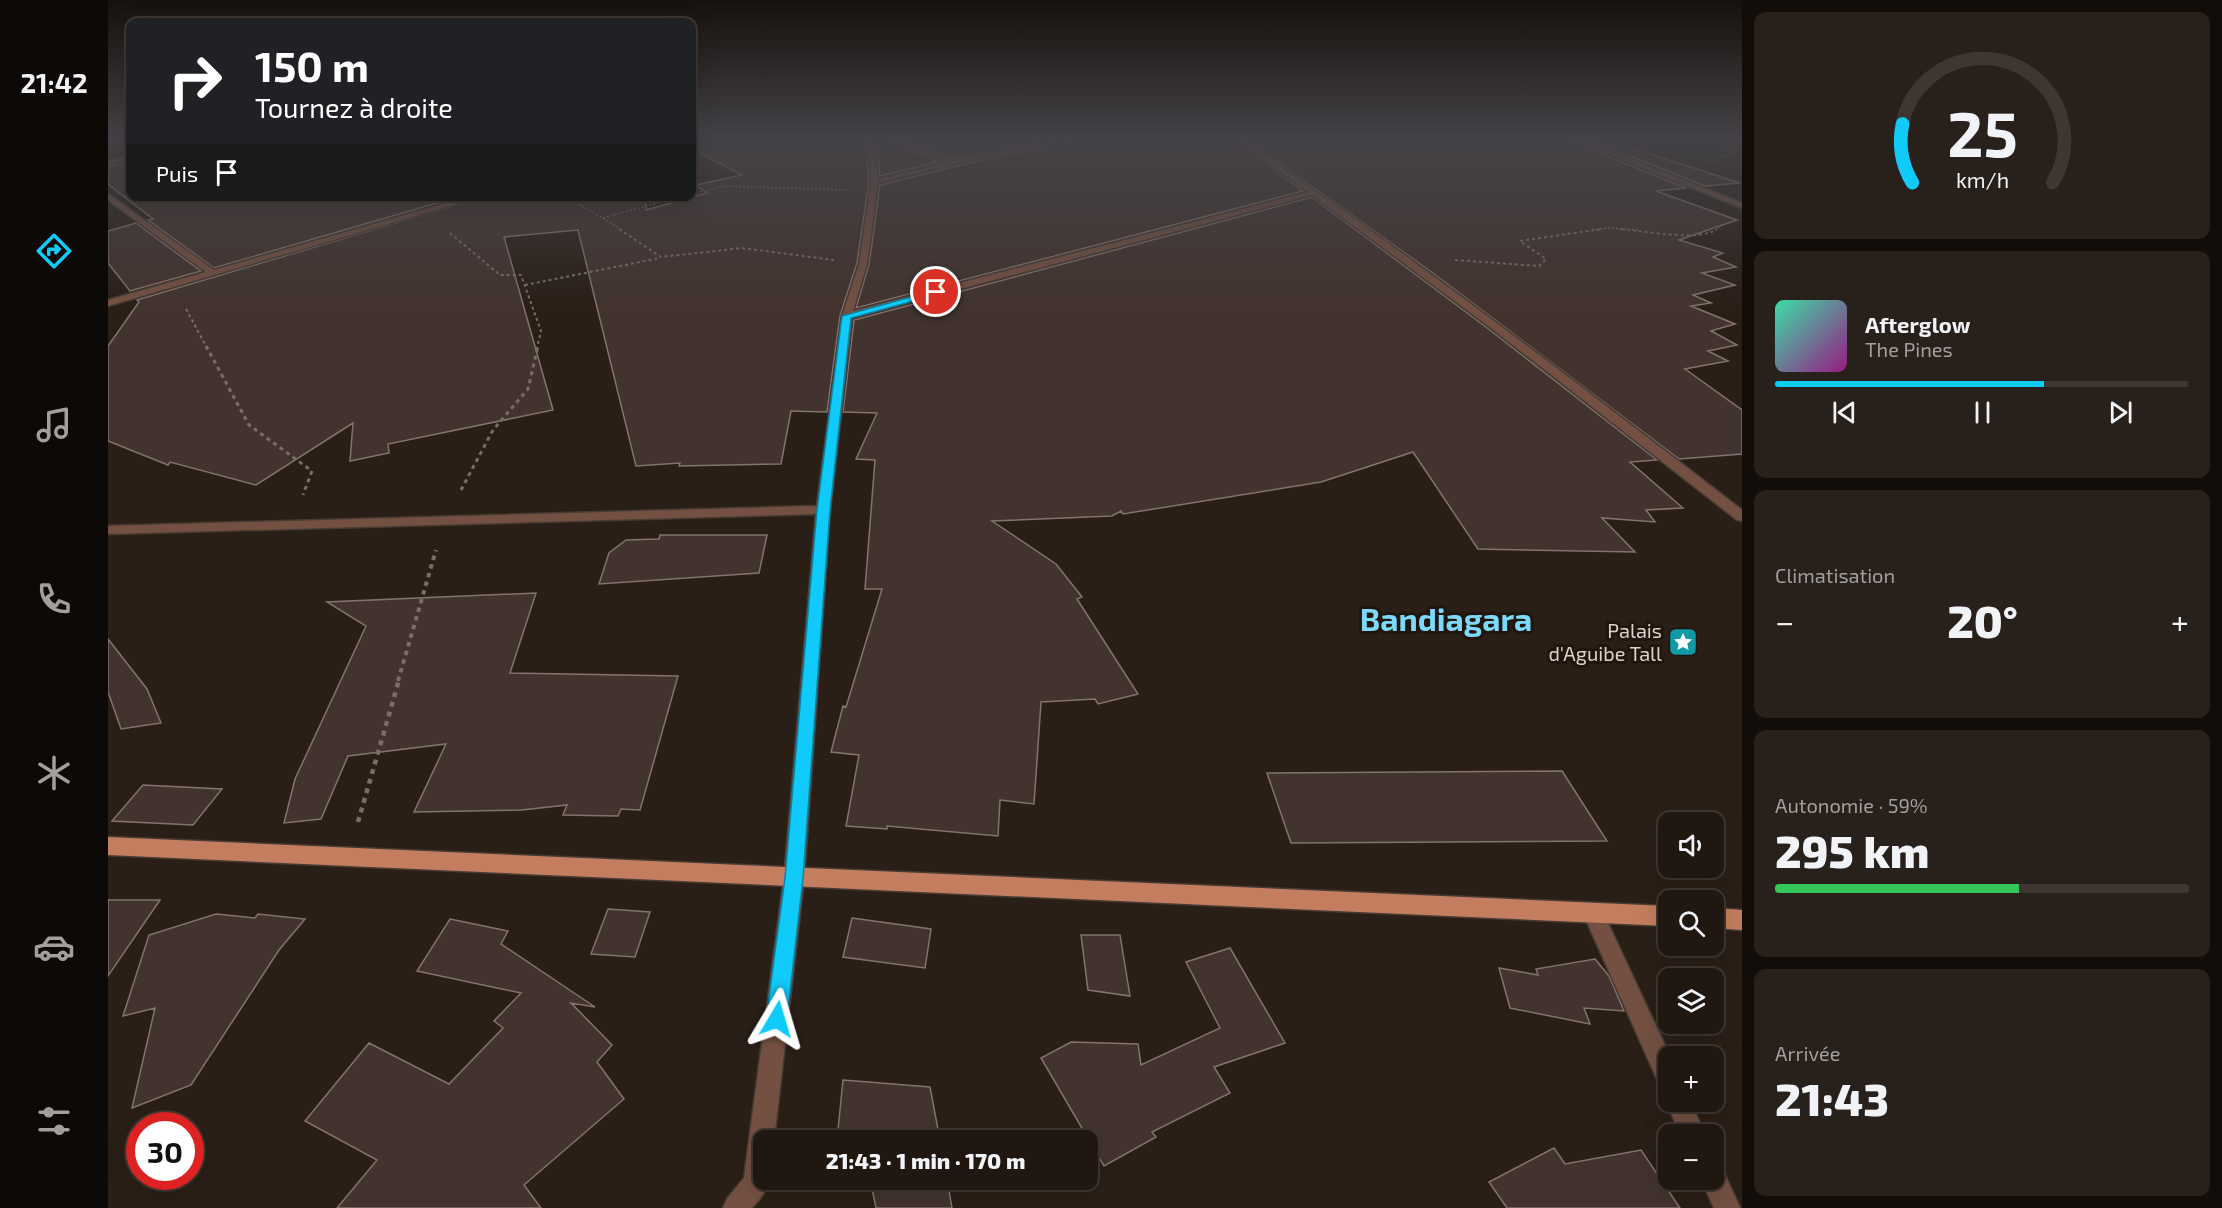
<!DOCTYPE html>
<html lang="fr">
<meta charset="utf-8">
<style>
body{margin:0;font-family:"Exo 2",sans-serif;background:#28201a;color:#f1f3f6;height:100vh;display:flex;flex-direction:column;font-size:22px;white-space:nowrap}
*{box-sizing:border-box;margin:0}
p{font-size:20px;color:#a29f9f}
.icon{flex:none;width:33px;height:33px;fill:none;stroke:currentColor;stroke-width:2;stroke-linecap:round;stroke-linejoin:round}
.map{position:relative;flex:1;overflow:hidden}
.sheet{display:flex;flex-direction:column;gap:12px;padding:12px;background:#120d09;width:480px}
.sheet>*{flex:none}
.hud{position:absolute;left:18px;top:18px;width:570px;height:183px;border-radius:12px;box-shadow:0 6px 24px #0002,0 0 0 2px #3d3631;background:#202124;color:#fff;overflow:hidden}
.buttons{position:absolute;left:1550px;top:812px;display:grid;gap:12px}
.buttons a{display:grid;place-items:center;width:66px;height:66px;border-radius:12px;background:#201711;box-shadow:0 6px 24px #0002,0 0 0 2px #3d3631;font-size:30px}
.speed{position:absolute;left:18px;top:1112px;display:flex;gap:12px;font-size:30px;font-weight:700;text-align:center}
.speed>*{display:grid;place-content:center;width:78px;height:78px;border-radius:50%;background:#201711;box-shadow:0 6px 24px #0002,0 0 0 2px #3d3631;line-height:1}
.speed .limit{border:9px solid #d22;background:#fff;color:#111}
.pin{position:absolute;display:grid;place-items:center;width:51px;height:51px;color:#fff;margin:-26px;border:3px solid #fff;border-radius:50%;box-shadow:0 2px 6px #0007}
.me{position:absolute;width:66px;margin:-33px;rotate:7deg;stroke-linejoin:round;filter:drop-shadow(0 0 4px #0008)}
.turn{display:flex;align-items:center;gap:21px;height:126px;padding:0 30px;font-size:27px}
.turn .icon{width:78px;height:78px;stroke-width:2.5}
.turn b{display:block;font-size:42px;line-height:51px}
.then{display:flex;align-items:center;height:57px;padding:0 30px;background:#0003;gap:12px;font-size:22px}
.big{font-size:45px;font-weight:800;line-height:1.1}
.sheet .card{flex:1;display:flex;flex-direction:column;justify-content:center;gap:9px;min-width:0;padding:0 21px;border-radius:12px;background:#28201a}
.sheet .dial{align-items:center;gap:0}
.dial svg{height:156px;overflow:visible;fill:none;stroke:#3d3631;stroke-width:7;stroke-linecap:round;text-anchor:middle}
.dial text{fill:#f1f3f6;stroke:none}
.song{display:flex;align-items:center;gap:18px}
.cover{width:72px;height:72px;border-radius:9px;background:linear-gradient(135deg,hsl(160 70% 55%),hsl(310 70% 35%))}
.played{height:6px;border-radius:3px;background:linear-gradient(90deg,#10cafa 65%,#3d3631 65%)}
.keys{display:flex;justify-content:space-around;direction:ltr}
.heat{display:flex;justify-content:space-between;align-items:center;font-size:33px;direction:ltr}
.charge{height:9px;border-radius:4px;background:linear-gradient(90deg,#34c759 59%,#3d3631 0)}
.trip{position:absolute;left:645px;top:1130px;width:345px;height:60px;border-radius:12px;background:#201711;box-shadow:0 6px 24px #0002,0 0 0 2px #3d3631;font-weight:800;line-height:60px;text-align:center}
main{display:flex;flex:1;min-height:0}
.menu{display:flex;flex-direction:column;width:108px;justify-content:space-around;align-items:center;background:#0d0907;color:#a29f9f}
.menu .icon{width:42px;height:42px}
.menu .current{color:#10cafa}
.menu b{font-size:27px;color:#f1f3f6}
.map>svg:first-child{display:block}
</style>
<main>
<nav class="menu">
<b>21:42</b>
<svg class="icon current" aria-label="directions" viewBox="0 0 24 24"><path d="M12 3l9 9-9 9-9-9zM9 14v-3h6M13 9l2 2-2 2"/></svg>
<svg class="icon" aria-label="music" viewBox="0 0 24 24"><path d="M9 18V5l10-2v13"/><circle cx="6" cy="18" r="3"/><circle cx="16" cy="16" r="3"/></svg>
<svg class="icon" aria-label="phone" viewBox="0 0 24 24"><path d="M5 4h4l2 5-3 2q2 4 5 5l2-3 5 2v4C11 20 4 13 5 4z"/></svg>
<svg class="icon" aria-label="climate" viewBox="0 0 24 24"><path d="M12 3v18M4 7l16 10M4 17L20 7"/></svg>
<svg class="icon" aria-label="car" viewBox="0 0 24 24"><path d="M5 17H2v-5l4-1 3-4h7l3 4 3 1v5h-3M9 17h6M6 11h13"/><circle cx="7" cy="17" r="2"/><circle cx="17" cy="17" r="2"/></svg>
<svg class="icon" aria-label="filters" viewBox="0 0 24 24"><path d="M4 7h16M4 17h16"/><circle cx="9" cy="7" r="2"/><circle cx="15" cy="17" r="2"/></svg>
</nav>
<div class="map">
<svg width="1634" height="1208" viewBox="0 0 1634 1208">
<rect width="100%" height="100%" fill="#2a1f17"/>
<!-- building -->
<path fill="#42332e" stroke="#84736d" stroke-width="1.5" d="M584,136H757L761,182L749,263L732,316L719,412L683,411L673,464L571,466L572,463L528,466L470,230L396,237L445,410L280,444L281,453L242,461L245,423L148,485L62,462L60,465L0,441V346L31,302L29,300L378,196H537L538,210L599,193L588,185L634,175L584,149Z
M767,136H777L778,139L830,162L772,176Z
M791,136L890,137L961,136L844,159Z
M983,136H1121L1195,191L748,308L761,264L772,185L881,158L981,139Z
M1133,136H1456L1457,139L1578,188L1548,191L1629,220L1571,240L1615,253L1605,257L1628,267L1594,273L1627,285L1585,295L1603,303L1583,306L1627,324L1603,331L1629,345L1600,351L1620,361L1577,369L1634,410V454L1571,459L1322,271Z
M1471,136H1520L1518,146L1632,183L1597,186Z
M22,162V196H353L106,268L40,220L45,219L0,184V167Z
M1204,197L1378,327L1549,460L1522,462L1575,508L1538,510L1547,522L1494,518L1527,552L1370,549L1305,452L1213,482L1015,514L1013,511L1004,516L884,521L948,564L974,597L969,599L1030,694L990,704L987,699L933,702L926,804L892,800L890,836L779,826V829L738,826L751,755L723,752L735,706L738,707L774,589H757L767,460L748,459L769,413L735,412L746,320Z
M28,223L93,271L22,291L0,263V231Z
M552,535H659L651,573L491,584L501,553L518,540L551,539Z
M428,593L402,673L570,676L532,810L513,809L510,816L455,815L459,805L414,810L306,812L338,744L240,756L213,819L176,823L187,779L258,626L219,602Z
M0,639L39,689L53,723L13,729L0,692Z
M1454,771L1499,841L1183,843L1159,773Z
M35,785L114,789L85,825L4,821Z
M0,900H52L0,976Z
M500,909L542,912L527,957L483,954Z
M108,914L147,918L150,914L197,919L171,950L83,1085L24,1108L47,1008L15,1016L41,935Z
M744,918L823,929L817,968L735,957Z
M342,919L400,931L393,944L487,1007L463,1003L504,1045L489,1062L516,1099L416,1185L433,1208H229L269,1160L197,1121L261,1043L341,1084L395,1028L386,1021L413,993L309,971Z
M973,935H1012L1022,996L980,990Z
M1122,948L1177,1043L1106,1067L1122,1093L1044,1132L1048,1137L996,1166L933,1058L963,1042L1030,1044L1033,1065L1112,1028L1078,962Z
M1487,959L1501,976L1516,1011L1476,1008L1482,1024L1402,1008L1391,968L1430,975L1428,969Z
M735,1080L822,1087L832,1140H729Z
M1446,1148L1457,1164L1533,1150L1572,1208H1399L1381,1182Z
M762,1179H839L844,1208H768Z"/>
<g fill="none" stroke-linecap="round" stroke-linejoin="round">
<!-- minor casing -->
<g stroke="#463c34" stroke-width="3">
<path id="minor" d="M759,137H765L770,179L837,163L779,137H786L844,161L970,137H981L881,156L770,183L759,264L745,311L1200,192L1123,137H1130C1301,254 1468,382 1634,510V521L1629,520L1379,325L1204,195L744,318L722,510L696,878L666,1140H656V1179H661C659,1191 652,1199 644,1208H615L619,1199L636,1178L676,878L708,514L0,534V526L709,506L734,316L751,264L763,182Z
M1458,137H1466L1634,203V208Z
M22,156V160L0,165V161Z
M0,194L106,270L363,196H376L0,306V300L98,272L0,200Z
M1485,903L1492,906L1562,1056H1560V1090L1552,1086L1475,913L1478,906Z
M1560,1096V1101H1582L1597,1134H1572L1558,1101Z
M1605,1164L1614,1168L1632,1208H1606L1593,1179H1605Z"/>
</g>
<!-- major casing -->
<g stroke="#463c34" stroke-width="3">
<path id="major" d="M0,837L1560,906V926L0,855Z
M1605,908L1634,910V930L1605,928Z"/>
</g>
<!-- path-far4 -->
<path stroke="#786e67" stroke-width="1.5" stroke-dasharray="2 2" stroke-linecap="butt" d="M1599,163L1626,152L1606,140V137
M584,194L617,186L738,190
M457,196L495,218L575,196
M495,218L514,230
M1484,230L1501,228L1531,230
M1607,230L1613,226"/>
<!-- path-far3 -->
<path stroke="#786e67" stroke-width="2" stroke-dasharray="3 3" stroke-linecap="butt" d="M511,229L553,257L634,248L726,260
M1513,229C1535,231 1593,242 1609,229
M342,233L392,275H413L433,331L429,348
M1347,260L1431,266L1438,259L1412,241L1494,229
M417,285L552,258
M78,309L99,348"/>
<!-- path-far2 -->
<path stroke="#786e67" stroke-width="3" stroke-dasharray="4 4" stroke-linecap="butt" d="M98,346L141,425L204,471L195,495
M353,490L385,430L420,389L430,346"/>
<!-- path-far1 -->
<path stroke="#786e67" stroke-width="4" stroke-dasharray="4.5 4.5" stroke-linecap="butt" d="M290,681L328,550"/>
<!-- path -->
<path stroke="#786e67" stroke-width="4.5" stroke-dasharray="5 5" stroke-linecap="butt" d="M250,822L291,680"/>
<!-- minor -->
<use href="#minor" fill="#735042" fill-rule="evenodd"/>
<!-- major -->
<use href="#major" fill="#c47d5e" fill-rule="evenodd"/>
</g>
<!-- sky -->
<linearGradient id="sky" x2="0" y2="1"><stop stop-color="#17110d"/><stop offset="0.45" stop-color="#444247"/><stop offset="1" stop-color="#444247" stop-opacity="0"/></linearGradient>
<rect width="1634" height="306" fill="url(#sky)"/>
<!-- route -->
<path fill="#10cafa" stroke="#0a83a2" stroke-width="1.5" d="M828,290L831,291V294L743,318L722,510L695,878L679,1019L676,1026L669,1029L661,1026L658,1019L677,878L709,510L734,316Z"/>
<!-- icons -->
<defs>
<g id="sight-square" transform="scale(1.5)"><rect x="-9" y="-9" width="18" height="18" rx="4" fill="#0f9aa8" stroke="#21160e"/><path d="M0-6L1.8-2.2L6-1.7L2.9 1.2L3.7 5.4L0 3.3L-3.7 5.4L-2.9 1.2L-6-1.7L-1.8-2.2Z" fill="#fff"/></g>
</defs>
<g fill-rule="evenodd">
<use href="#sight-square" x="1575" y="642"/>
</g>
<g text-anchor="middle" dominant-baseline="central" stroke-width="6" stroke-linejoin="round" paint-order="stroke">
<!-- poi labels -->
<g font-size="20" fill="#dad2cc" stroke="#21160e" text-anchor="end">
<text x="1554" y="630">Palais<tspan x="1554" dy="23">d'Aguibe Tall</tspan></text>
</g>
<!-- town labels -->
<g font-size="32" font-weight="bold" fill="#7cd9fb" stroke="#21160e">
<text x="1338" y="618">Bandiagara</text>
</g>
</g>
</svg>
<div class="buttons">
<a><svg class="icon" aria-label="sound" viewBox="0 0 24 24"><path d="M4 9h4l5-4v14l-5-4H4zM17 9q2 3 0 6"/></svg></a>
<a><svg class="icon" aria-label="search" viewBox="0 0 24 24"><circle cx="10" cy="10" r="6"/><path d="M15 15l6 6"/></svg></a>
<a><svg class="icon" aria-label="layers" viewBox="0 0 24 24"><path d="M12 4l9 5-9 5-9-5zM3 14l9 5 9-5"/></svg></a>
<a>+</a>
<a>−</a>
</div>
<div class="speed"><div class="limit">30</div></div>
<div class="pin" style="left:828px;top:292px;background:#d93025"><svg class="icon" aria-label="arrive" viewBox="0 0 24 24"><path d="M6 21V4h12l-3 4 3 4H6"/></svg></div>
<svg class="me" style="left:669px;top:1019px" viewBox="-20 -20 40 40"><path d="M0-17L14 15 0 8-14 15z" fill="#10cafa" stroke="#fff" stroke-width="4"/></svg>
<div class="trip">21:43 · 1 min · 170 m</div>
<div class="hud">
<div class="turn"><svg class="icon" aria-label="right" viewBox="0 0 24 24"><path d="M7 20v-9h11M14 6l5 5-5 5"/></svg><div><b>150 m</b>Tournez à droite</div></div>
<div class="then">Puis<svg class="icon" aria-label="arrive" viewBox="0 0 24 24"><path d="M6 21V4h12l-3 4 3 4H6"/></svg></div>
</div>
</div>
<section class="sheet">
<div class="card dial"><svg viewBox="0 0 100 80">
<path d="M14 69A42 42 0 1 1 86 69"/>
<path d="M14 69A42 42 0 0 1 9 39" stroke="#10cafa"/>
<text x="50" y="56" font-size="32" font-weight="700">25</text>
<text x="50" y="72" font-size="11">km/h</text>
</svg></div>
<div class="card">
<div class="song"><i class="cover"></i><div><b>Afterglow</b><p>The Pines</p></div></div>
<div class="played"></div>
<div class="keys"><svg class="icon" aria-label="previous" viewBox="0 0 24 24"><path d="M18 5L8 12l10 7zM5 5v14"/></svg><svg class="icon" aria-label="pause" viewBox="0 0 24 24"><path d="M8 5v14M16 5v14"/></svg><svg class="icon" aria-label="next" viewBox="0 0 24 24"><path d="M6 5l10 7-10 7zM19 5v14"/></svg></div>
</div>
<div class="card"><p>Climatisation</p>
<div class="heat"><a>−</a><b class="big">20°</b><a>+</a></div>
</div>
<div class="card"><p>Autonomie · 59%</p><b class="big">295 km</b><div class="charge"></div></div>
<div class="card"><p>Arrivée</p><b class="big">21:43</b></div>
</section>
</main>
